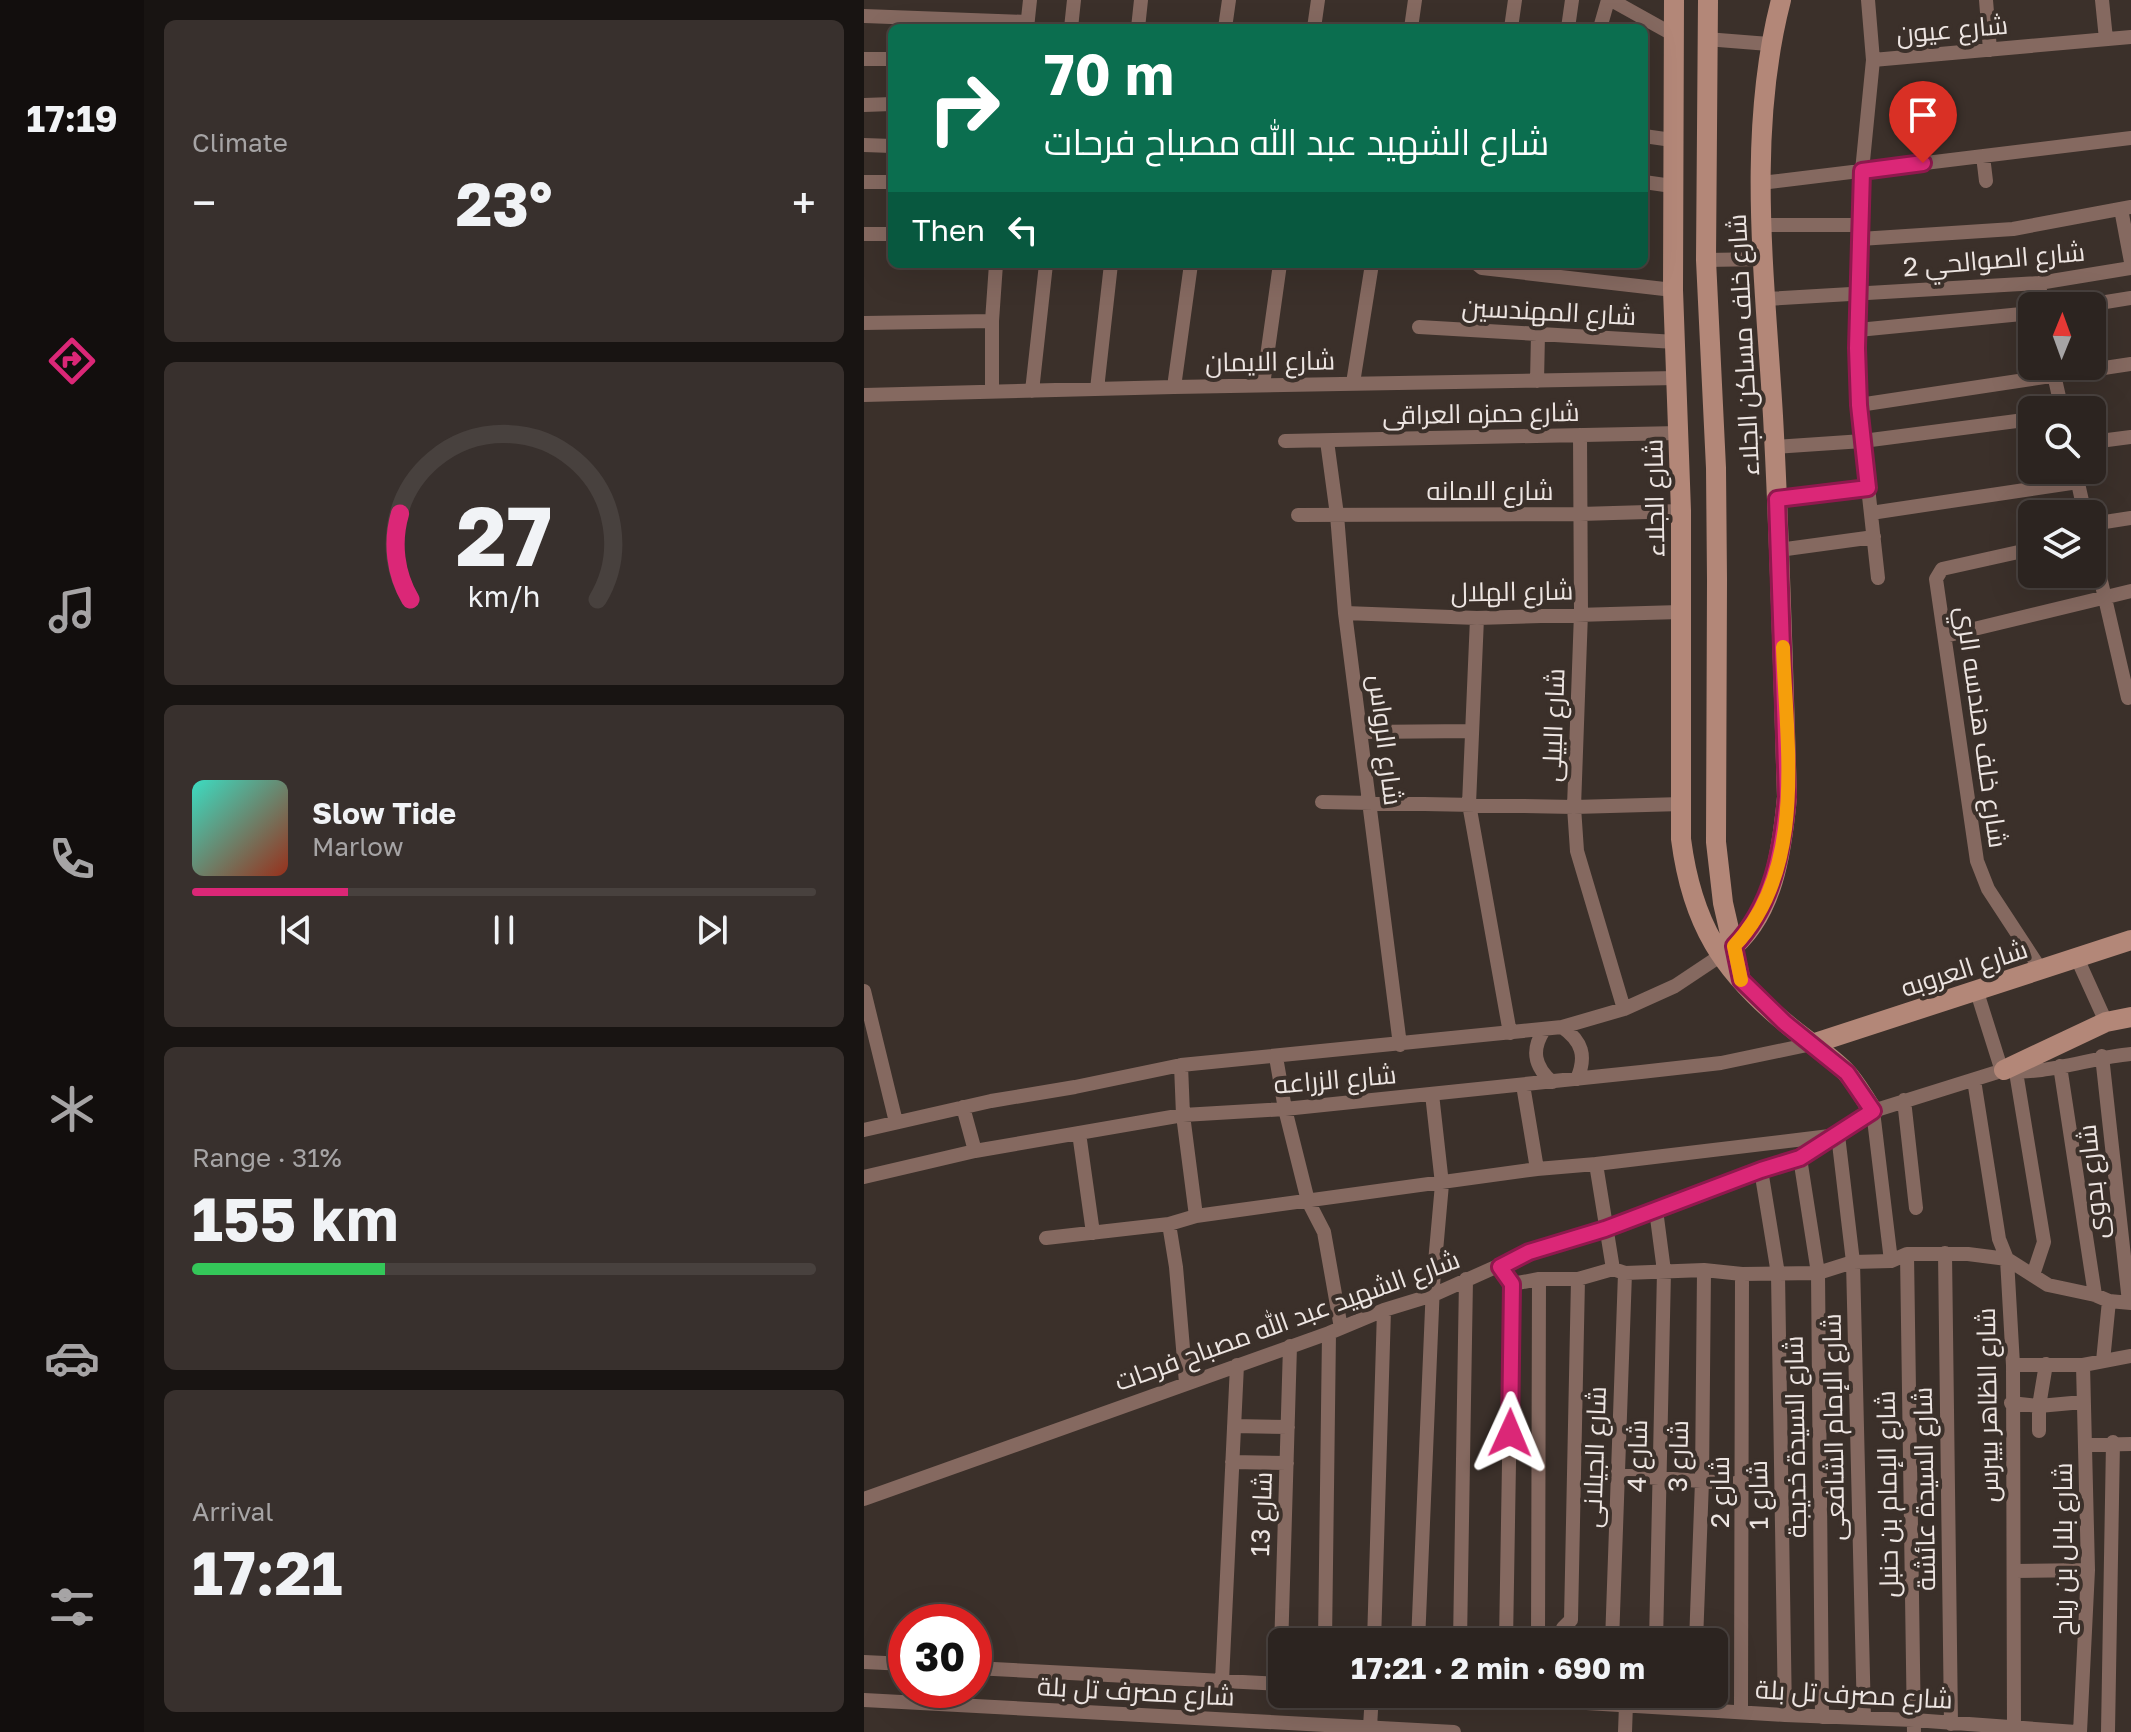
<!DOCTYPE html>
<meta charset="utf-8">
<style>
body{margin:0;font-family:"Golos Text",Cairo,sans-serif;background:#38302d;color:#f1f3f6;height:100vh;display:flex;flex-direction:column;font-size:30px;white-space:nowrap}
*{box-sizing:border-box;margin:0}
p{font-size:26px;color:#a6a4a5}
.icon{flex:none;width:44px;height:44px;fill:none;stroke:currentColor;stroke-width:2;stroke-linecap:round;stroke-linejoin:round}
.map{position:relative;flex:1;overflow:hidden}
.side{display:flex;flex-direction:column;gap:20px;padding:20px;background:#181412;width:720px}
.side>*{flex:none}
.hud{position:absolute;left:24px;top:24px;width:760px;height:244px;border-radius:12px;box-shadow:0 8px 32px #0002,0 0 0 2px #48413e;background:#0b6e4f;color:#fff;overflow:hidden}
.needle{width:52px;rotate:1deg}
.fabs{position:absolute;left:1154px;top:292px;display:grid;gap:16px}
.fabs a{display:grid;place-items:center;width:88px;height:88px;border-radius:12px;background:#2c2420;box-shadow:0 8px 32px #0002,0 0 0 2px #48413e;font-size:40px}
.speed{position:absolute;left:24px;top:1604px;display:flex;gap:16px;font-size:40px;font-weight:700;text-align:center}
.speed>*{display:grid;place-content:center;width:104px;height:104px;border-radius:50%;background:#2c2420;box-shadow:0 8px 32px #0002,0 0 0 2px #48413e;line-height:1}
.speed .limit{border:12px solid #d22;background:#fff;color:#111}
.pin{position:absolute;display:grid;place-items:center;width:68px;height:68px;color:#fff;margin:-82px -34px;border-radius:50% 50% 50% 0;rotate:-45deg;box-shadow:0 0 8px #0007}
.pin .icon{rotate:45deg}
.me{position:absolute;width:88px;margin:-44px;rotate:1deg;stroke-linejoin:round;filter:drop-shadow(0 0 6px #0008)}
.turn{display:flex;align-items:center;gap:28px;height:168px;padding:0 24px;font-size:36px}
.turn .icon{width:104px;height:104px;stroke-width:2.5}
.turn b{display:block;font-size:56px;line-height:68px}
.then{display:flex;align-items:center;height:76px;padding:0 24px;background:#0003;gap:16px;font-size:30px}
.big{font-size:60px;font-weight:700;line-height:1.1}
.side .widget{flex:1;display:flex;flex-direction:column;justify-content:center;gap:12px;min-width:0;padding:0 28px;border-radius:12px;background:#38302d}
.side .dial{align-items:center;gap:0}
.dial svg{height:208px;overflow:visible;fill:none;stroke:#48413e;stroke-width:7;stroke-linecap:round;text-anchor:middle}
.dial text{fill:#f1f3f6;stroke:none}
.song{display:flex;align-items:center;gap:24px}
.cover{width:96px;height:96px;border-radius:12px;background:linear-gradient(135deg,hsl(170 70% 55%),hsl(10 70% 35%))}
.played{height:8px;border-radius:4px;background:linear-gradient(90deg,#db2777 25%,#48413e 25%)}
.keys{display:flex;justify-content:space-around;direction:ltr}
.heat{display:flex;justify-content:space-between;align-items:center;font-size:44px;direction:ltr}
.charge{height:12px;border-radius:6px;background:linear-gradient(90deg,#34c759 31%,#48413e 0)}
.trip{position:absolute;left:404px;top:1628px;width:460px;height:80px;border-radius:12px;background:#2c2420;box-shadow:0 8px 32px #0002,0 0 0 2px #48413e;font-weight:700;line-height:80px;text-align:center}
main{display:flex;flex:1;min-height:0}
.tab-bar{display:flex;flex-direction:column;width:144px;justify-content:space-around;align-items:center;background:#120e0d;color:#a6a4a5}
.tab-bar .icon{width:56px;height:56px}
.tab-bar .active{color:#db2777}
.tab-bar b{font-size:36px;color:#f1f3f6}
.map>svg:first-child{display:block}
</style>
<main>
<nav class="tab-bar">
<b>17:19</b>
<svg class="icon active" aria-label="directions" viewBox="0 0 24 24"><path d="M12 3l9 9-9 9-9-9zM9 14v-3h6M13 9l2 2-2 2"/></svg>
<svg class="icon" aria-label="music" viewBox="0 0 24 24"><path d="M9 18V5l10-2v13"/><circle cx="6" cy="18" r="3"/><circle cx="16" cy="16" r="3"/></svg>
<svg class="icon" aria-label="phone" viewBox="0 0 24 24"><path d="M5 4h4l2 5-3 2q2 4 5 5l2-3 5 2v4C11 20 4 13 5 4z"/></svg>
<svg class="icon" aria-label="climate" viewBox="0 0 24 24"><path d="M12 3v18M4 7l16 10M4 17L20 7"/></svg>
<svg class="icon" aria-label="car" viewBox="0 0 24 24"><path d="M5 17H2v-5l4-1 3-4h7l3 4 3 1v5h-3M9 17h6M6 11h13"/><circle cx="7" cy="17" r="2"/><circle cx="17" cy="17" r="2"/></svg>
<svg class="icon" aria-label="filters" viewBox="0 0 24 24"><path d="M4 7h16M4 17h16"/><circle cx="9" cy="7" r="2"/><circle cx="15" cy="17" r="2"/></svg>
</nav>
<section class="side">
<div class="widget"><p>Climate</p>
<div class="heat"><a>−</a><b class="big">23°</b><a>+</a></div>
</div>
<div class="widget dial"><svg viewBox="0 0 100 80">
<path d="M14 69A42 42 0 1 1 86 69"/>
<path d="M14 69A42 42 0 0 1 10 36" stroke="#db2777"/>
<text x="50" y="56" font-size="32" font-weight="700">27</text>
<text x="50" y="72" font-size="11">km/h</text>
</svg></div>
<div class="widget">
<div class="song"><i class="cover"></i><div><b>Slow Tide</b><p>Marlow</p></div></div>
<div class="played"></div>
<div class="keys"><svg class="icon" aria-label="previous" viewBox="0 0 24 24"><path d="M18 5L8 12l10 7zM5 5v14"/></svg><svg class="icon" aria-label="pause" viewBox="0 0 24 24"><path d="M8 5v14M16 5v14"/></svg><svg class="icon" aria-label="next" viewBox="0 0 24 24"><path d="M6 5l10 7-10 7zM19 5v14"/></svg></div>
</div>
<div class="widget"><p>Range · 31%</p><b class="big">155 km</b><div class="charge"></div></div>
<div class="widget"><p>Arrival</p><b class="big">17:21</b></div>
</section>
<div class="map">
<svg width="1267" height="1732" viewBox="0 0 1267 1732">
<rect width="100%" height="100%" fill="#3b302a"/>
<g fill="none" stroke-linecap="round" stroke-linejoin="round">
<!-- street -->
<path stroke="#856960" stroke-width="14" d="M747,0L810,35
M1004,0L1009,60L998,171L993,348L995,405L1014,578
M1122,0L1126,50
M1238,0L1242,39
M0,16L163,22
M163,28L166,0
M207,28L210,0
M274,28L277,0
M361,28L365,0
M450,28L454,0
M547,28L551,0
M647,28L651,0
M704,28L708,0
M736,28L744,0
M842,39L905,44
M0,59H28
M1009,60L1267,37
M0,105L28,104
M780,136L808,140
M0,145L28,146
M1119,156L1122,181
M0,182H28
M780,182L808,186
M897,183L1267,138
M1257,209L1267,262
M898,225H996
M0,234H28
M996,239L1149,229L1267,207
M842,260L900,259
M613,264L618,268L809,290
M1175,283L1178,306
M902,299L1175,283L1267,268
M1217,306L1267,298
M0,323L128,321
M555,327L812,342
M994,330L1168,313
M1188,366L1198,410
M673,381L674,334
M489,383L508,264
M399,385L416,264
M310,387L327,264
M233,389L247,264
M168,391L182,264
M128,392V321L132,264
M0,395L310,387L813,378
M995,405L1267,364
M716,435L717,613L710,807L713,851L760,1009
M421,441L815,433
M463,441L473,515L481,613L536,1045
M1228,442L1267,437
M911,447L999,441L1168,419
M1211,470L1221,514
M913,499L1004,488
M1007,513L1214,482
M434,515L716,514L817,511
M1228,524L1267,518
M1228,542L1264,698
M1168,549L1078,569L1072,579L1113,861L1124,889L1177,970
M915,550L1010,537
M481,613L613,618L816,612
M613,618L605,804L646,1033
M1081,636L1267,591
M498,732L608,731
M458,802L710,807L818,804
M1213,958L1242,1022
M0,991L32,1122
M1113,992L1136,1065L1140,1070
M698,1027C718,1041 723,1056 713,1079
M680,1030C667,1050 670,1066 688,1082
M1238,1056L1265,1302
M412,1057L421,1109L444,1201L460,1232L477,1328
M317,1065L319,1115L332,1216
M1196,1066L1231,1295
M1152,1072L1180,1242L1169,1275
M1110,1080L1135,1239L1143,1259L1149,1365L1150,1732
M659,1085L673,1169
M1040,1100L1052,1208
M99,1107L111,1151
M1009,1111L1027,1261
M0,1130L127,1101L211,1087L317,1065L698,1027L760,1009L811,986L856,956
M215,1133L229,1233
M936,1158L954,1273L958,1717
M732,1164L749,1269
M897,1170L914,1274L921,1715
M0,1177L111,1151L319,1115L421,1109L777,1072L857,1063L948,1044
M305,1224L312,1267L322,1383
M182,1238L305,1224L332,1216L673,1169L732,1164L974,1135L989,1262L1000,1718
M1081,1253L1087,1724
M1043,1254L1050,1732
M636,1267L648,1284L675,1279H714L749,1269L761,1273L840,1270L878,1274L954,1273L989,1262L1027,1261L1043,1254H1104L1143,1259L1184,1285L1231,1295L1245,1301L1267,1303
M1239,1361L1245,1301
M1149,1365H1219L1267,1356
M1147,1403L1175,1406L1219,1402
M370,1426L424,1427
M1175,1431V1406L1182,1364
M1222,1445L1267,1444
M368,1462L423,1463
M753,1475L879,1484
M0,1499L465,1333L520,1310L569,1295L665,1252L741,1229L897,1170L936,1158L1009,1111L1140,1070C1176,1077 1228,1057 1267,1054
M1151,1571L1224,1570
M461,1642L465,1333
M510,1642L520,1310
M554,1642L569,1285L578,1184L568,1094
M596,1642L602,1279
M642,1642L648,1284
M674,1642L675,1279
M698,1642L699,1628L707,1620L714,1279
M748,1642L761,1273
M792,1642L800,1271L792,1210
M832,1642L838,1481L840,1270
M0,1662L42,1664
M110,1668L418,1684
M358,1681L373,1365
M416,1684L426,1346
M573,1694L921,1715L1050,1720L1212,1732
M0,1700L590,1732
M877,1711L878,1274
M506,1727L508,1694
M761,1732L762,1704
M1216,1732L1224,1570L1219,1365
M1244,1732L1249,1442"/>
<!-- secondary -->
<path stroke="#b38778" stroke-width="20" d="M810,0L809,290L817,511V839C828,924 858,971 924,1025C942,1040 964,1054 981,1071C992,1082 1000,1098 1009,1111
M844,0L842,260L852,468L853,580L852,842L859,903L876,977
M863,952C910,917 918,850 923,797C919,670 916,542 909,416C901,278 882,135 917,0
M948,1044L1267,940
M1140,1070L1242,1022L1267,1017"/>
</g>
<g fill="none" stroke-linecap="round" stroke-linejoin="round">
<!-- route casing -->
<g stroke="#8e194d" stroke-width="20">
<path id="route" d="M646,1433L648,1284L636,1267L665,1252L741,1229L897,1170L936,1158L1009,1111L983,1073L921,1023L877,980L870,946C909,905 918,851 923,797L913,499L1004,488L995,405L993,348L998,171L1059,163"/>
</g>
<!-- route -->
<use href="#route" stroke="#db2777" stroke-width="14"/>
<!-- slow -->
<path stroke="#f59e0b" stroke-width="14" d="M877,980L870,946C944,869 922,744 919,647"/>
</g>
<g text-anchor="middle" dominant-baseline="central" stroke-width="8" stroke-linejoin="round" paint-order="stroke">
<!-- street labels -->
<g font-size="26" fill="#ede5e2" stroke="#3b302a">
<text transform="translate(1088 29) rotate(-5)">شارع عيون</text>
<text transform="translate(1130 259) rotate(-5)">شارع الصوالحي 2</text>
<text transform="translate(685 311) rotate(3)">شارع المهندسين</text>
<text transform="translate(879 345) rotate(-93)">شارع خلف مساكن الجلاء</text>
<text transform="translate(406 361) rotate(-1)">شارع الايمان</text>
<text transform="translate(617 413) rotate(-1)">شارع حمزه العراقى</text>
<text x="626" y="490">شارع الامانه</text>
<text transform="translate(790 498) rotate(-91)">شارع الجلاء</text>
<text transform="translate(648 591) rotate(-1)">شارع الهلال</text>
<text transform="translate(689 725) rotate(-88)">شارع البيلى</text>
<text transform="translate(1118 727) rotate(82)">شارع خلف هندسه الري</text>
<text transform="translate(522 740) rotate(83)">شارع الرواس</text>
<text transform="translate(1100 968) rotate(-18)">شارع العروبه</text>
<text transform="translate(471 1079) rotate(-5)">شارع الزراعه</text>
<text transform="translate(1228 1182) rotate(-96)">شارع بدوى</text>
<text transform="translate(423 1320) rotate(-20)">شارع الشهيد عبد الله مصباح فرحات</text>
<text transform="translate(1123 1405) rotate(-91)">شارع الظاهر بيبرس</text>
<text transform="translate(969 1427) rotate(-91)">شارع الإمام الشافعى</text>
<text transform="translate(931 1437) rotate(-91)">شارع السيدة خديجة</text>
<text transform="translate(773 1456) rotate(-89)">شارع 4</text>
<text transform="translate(814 1456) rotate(-89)">شارع 3</text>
<text transform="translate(730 1457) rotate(-88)">شارع الجيلانى</text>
<text transform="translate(1060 1489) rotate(-91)">شارع السيدة عائشة</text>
<text transform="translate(855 1492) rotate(-90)">شارع 2</text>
<text transform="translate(1023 1494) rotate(-91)">شارع الإمام بن حنبل</text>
<text transform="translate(894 1495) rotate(-91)">شارع 1</text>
<text transform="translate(397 1514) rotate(-88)">شارع 13</text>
<text transform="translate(1198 1549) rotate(-90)">شارع بلال بن رباح</text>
<text transform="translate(272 1691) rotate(3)">شارع مصرف تل بلة</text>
<text transform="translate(990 1694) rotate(3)">شارع مصرف تل بلة</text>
</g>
</g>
</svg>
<div class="fabs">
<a><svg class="needle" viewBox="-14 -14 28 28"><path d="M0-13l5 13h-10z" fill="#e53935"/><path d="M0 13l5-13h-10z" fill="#a6a4a5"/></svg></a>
<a><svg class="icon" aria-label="search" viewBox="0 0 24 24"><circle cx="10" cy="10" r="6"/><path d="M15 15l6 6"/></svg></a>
<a><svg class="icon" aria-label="layers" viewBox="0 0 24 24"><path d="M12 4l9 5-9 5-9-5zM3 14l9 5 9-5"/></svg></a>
</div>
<div class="speed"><div class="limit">30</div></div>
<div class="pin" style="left:1059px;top:163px;background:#d93025"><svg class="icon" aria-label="arrive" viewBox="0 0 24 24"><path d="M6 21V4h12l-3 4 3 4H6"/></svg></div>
<svg class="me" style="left:646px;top:1433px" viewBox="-20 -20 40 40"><path d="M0-17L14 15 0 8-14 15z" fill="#db2777" stroke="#fff" stroke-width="4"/></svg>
<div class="trip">17:21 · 2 min · 690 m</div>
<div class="hud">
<div class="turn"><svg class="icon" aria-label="right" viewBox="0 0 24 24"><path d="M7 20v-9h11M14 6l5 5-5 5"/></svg><div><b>70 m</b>شارع الشهيد عبد الله مصباح فرحات</div></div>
<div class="then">Then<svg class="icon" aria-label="left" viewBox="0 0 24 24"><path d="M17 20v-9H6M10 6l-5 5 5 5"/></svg></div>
</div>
</div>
</main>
